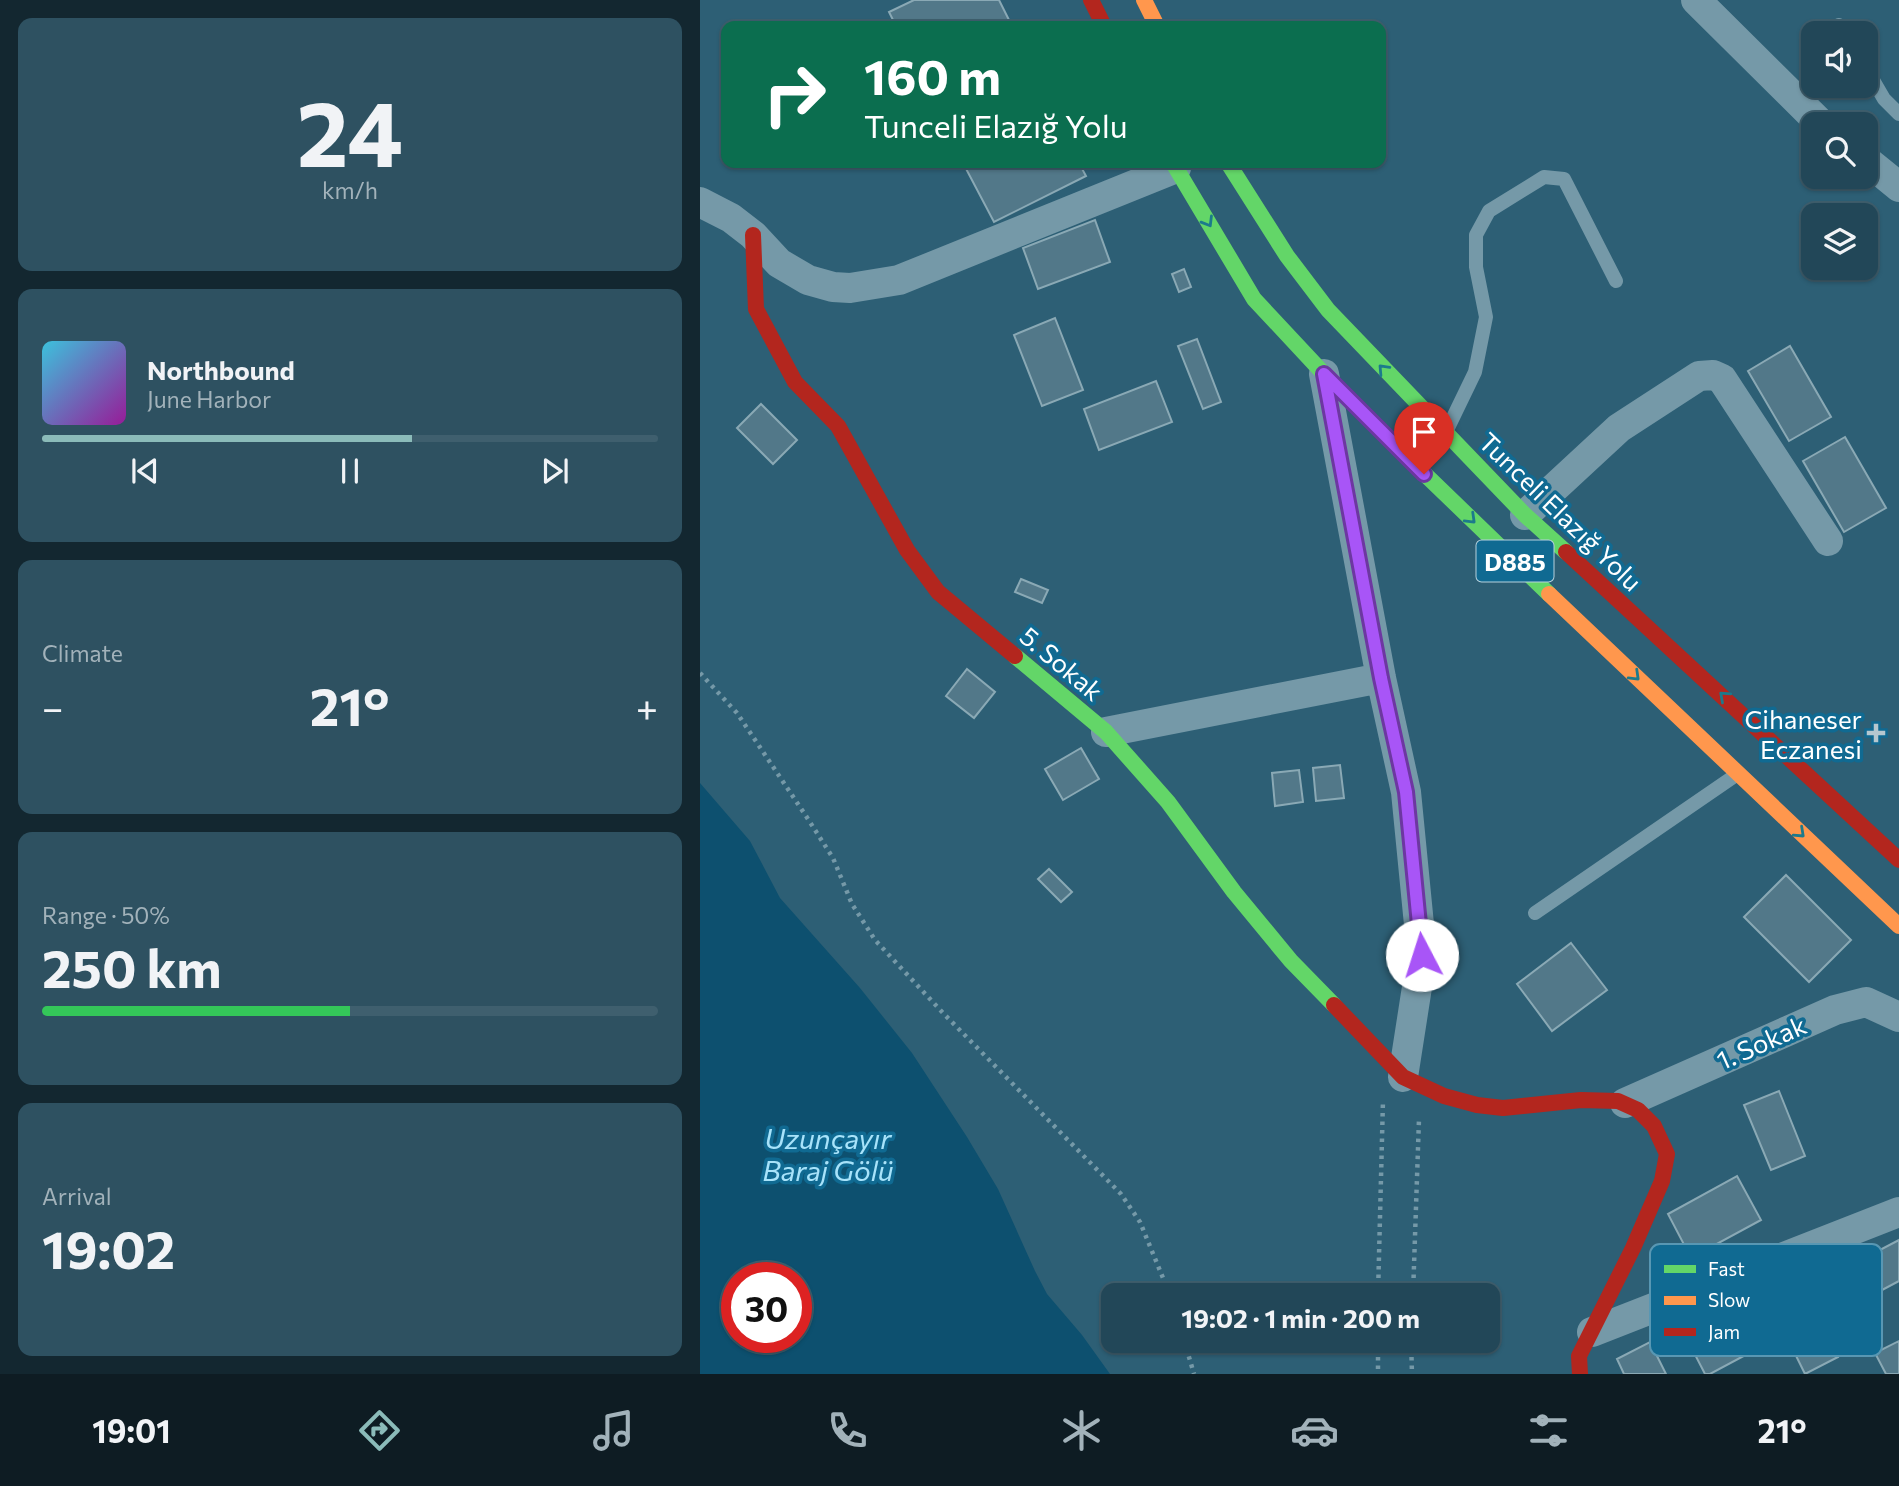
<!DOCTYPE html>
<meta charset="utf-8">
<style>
body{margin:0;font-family:Commissioner,sans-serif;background:#2e5161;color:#f1f3f6;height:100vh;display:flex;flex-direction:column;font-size:26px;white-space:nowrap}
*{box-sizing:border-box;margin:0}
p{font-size:23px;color:#a2b2ba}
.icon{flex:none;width:38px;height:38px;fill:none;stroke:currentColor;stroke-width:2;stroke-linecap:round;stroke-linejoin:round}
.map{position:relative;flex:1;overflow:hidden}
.sheet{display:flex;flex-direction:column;gap:18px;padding:18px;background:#132730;width:700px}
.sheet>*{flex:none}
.guide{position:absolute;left:21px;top:21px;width:665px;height:147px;border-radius:14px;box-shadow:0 2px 5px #0004,0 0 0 2px #3f5f6e;background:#0b6e4f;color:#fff;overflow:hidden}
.buttons{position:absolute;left:1101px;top:21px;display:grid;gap:14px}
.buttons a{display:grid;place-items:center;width:77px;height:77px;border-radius:14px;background:#224758;box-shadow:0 2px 5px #0004,0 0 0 2px #3f5f6e;font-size:35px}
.speed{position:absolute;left:21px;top:1262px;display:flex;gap:14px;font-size:35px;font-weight:700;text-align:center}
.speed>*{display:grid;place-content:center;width:91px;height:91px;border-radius:50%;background:#224758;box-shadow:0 2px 5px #0004,0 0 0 2px #3f5f6e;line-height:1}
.speed .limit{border:10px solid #d22;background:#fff;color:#111}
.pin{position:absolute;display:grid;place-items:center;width:60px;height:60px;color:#fff;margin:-72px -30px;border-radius:50% 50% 50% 0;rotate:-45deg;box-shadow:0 0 7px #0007}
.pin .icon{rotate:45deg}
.me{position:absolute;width:77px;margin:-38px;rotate:355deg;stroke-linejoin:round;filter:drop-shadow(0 0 5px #0008)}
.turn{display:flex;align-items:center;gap:24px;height:147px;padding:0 28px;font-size:32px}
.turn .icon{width:91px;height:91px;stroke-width:2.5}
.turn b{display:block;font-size:49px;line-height:60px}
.big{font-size:52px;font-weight:700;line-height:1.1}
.sheet .tile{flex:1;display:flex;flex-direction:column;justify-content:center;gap:10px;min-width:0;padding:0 24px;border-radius:14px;background:#2e5161}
.sheet .dial{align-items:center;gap:0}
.dial b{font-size:91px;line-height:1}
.song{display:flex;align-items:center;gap:21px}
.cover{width:84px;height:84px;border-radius:10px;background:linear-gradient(135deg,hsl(190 70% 55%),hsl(300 70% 35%))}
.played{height:7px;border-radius:4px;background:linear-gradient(90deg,#8bbbb9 60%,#3f5f6e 60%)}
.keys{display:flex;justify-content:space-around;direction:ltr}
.heat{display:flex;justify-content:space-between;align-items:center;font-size:38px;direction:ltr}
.charge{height:10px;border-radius:5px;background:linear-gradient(90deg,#34c759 50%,#3f5f6e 0)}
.trip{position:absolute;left:401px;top:1283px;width:399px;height:70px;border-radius:14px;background:#224758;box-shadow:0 2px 5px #0004,0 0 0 2px #3f5f6e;font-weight:700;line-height:70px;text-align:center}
.dock{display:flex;height:112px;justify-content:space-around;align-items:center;background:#0e1c23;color:#a2b2ba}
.dock .icon{width:49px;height:49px}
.dock .selected{color:#8bbbb9}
.dock b{font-size:32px;color:#f1f3f6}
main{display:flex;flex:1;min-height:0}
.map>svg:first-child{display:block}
</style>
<main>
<section class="sheet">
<div class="tile dial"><b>24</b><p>km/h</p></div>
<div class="tile">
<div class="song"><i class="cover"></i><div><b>Northbound</b><p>June Harbor</p></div></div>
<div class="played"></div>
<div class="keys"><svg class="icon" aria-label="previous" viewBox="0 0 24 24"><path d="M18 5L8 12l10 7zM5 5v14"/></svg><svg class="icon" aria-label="pause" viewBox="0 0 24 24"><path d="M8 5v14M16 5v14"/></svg><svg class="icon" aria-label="next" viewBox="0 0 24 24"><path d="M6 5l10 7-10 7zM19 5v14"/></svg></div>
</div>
<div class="tile"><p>Climate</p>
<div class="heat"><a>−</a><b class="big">21°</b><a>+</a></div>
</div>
<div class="tile"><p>Range · 50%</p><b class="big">250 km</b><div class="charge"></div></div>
<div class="tile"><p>Arrival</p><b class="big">19:02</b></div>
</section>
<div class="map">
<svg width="1199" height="1374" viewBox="0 0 1199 1374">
<rect width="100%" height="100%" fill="#2d5f75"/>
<!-- water -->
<path fill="#0d506f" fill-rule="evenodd" d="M0,783L50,841L80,898L160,988L212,1053L267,1137L298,1189L335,1271L347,1294L382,1335L410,1374H0ZM37,1278H96V1337H37Z"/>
<!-- building -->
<path fill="#527889" stroke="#8aa9b5" stroke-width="2" d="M214,0H299L312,26H196L189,12Z
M263,163H379L386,176L294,222Z
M395,220L410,262L338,289L323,248Z
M484,269L491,287L479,292L472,274Z
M355,318L383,390L342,406L314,335Z
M497,339L521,402L503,409L478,346Z
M1090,346L1131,417L1089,441L1048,371Z
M456,381L472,422L399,450L384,409Z
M61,404L97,440L73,464L37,428Z
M1145,437L1186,508L1144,532L1103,461Z
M321,579L348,590L342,603L315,592Z
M267,669L295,692L274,718L246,696Z
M381,748L399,779L363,800L345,769Z
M640,765L644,798L616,801L613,768Z
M599,770L603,802L575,806L572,773Z
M349,869L372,892L361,902L338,879Z
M1086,875L1151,940L1109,982L1044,917Z
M871,943L907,990L852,1031L817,984Z
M1079,1091L1105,1156L1071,1170L1044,1105Z
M1037,1176L1061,1220L991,1258L968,1214Z
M1199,1240V1281L1154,1305L1136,1273Z
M1107,1294L1138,1357L1105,1374L1074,1311Z
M1051,1311L1068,1343L1010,1374H1005L989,1343Z
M1199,1341V1374H1186L1175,1353Z
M950,1342L966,1374H924L917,1359Z"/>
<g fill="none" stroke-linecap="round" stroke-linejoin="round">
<!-- path -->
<path stroke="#7599a8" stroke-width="4.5" stroke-dasharray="3.5 5" stroke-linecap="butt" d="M0,673L37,713L106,816L133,858L152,904L175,940L244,1014L421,1194L440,1222L470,1295
M678,1295L683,1100
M713,1295L719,1119
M484,1340L494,1374
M678,1340V1374
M711,1340L712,1374"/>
<!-- lane -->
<path stroke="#7599a8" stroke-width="14" d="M1139,25L1144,33
M1166,68L1184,99L1199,114
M746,432L775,372L786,317L776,267V235L789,211L844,177L864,179L916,281
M835,913L1036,775"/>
<!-- street -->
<path stroke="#7599a8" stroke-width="30" d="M996,0L1121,124
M1166,160L1199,187
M0,202L31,218L53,235L79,263L108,280L133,287L150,288L199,280L476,168
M624,374L681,678L706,792L722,955L703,1077
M825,515L919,428L999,376L1013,375L1022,379L1128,541
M406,732L681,678
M925,1103L1135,1010L1166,1002L1199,1017
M892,1332L1199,1212"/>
<!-- fast -->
<path stroke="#63d668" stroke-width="16" d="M473,163L554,299L624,374L705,455L849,594
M528,163L587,256L628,310L825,515L866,552
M315,656L406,732L468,802L534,892L591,961L634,1005"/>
<!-- slow -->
<path stroke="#ff974d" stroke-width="16" d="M444,0L457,26
M849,594L1199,926"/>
<!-- jam -->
<path stroke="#b3261e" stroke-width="16" d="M391,0L404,26
M53,235L56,309L95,382L138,426L207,550L238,592L315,656
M866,552L1199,860
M634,1005L703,1077L744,1096L777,1105L803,1108L881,1100L918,1101L938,1110L954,1126L967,1154L962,1181L933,1248L879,1356L880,1374"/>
</g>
<!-- one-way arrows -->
<defs><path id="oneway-chevron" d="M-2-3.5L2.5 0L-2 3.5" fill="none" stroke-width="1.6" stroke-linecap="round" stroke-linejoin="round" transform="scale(1.75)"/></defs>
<g stroke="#1c7a8c">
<use href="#oneway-chevron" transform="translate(508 222) rotate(59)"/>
<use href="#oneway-chevron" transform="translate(683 369) rotate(-133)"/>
<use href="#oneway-chevron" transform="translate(771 519) rotate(44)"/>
<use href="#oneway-chevron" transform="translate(935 676) rotate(44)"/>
<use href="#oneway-chevron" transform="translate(1024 696) rotate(-138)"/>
<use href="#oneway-chevron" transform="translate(1100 833) rotate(43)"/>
</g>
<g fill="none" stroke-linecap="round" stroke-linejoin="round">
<!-- route casing -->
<g stroke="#6d37a1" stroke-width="18">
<path id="route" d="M722,955L706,792L681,678L624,374L724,474"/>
</g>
<!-- route -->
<use href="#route" stroke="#a855f7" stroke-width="12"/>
</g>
<!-- markers -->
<path fill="#b6c7cf" stroke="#106a92" stroke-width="2.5" d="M1172.5 722.5h7v7h7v7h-7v7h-7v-7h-7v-7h7z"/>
<g text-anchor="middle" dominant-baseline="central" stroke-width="7" stroke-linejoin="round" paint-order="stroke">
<!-- shield labels -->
<rect fill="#106a92" stroke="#b7d2de" stroke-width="2" x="776.5" y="540.5" width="77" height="41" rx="5"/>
<g font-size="24" font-weight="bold" fill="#fff">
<text x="815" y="561">D885</text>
</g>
<!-- street labels -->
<g font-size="26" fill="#fff" stroke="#106a92">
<text transform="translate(861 511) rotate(44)">Tunceli Elazığ Yolu</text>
<text transform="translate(362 663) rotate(40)">5. Sokak</text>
<text transform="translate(1061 1042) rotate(-24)">1. Sokak</text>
</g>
<!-- poi labels -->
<g font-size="26" fill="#fff" stroke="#106a92" text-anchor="end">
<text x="1162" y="718">Cihaneser<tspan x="1162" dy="30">Eczanesi</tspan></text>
</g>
<!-- water labels -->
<g font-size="28" font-style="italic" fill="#a8e3fa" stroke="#106a92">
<text x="128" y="1138">Uzunçayır<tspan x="128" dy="32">Baraj Gölü</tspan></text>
</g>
</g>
<!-- legend -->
<rect x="950" y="1244" width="232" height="112" rx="10" fill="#106a92" stroke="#5897b3" stroke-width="2"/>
<rect x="964" y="1265" width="32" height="8" fill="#63d668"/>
<rect x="964" y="1296" width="32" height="9" fill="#ff974d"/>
<rect x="964" y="1328" width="32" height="8" fill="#b3261e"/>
<g font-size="19" fill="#fff">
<text x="1008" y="1276">Fast</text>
<text x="1008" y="1307">Slow</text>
<text x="1008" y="1339">Jam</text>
</g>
</svg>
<div class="buttons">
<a><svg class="icon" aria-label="sound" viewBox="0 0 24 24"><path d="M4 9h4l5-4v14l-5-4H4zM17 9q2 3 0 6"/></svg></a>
<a><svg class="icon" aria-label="search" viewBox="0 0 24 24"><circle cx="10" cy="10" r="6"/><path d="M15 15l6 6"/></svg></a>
<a><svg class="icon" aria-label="layers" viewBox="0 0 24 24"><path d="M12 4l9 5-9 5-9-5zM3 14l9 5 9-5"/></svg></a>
</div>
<div class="speed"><div class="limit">30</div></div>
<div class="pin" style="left:724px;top:474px;background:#d93025"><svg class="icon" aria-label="arrive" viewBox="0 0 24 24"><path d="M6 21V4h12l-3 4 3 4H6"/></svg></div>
<svg class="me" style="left:722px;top:955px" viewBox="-20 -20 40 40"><circle r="19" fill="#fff"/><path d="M0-13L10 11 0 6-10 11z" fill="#a855f7"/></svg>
<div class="trip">19:02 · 1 min · 200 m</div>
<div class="guide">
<div class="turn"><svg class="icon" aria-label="right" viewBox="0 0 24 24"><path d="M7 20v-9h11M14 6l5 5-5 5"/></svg><div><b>160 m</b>Tunceli Elazığ Yolu</div></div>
</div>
</div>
</main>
<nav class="dock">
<b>19:01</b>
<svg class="icon selected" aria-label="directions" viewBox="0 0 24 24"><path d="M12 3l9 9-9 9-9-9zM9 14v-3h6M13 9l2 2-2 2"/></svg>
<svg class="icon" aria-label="music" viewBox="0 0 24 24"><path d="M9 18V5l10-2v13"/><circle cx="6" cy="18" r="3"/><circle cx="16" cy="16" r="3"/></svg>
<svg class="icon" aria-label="phone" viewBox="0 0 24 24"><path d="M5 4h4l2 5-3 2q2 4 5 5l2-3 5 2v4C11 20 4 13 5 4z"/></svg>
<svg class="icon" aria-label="climate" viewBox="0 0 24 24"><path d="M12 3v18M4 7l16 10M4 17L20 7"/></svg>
<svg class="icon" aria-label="car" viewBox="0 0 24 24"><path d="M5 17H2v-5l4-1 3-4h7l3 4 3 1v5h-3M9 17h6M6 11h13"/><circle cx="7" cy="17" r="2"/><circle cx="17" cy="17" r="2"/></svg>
<svg class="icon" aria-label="filters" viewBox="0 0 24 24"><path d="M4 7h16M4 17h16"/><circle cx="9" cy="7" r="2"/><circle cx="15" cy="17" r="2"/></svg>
<b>21°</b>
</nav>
